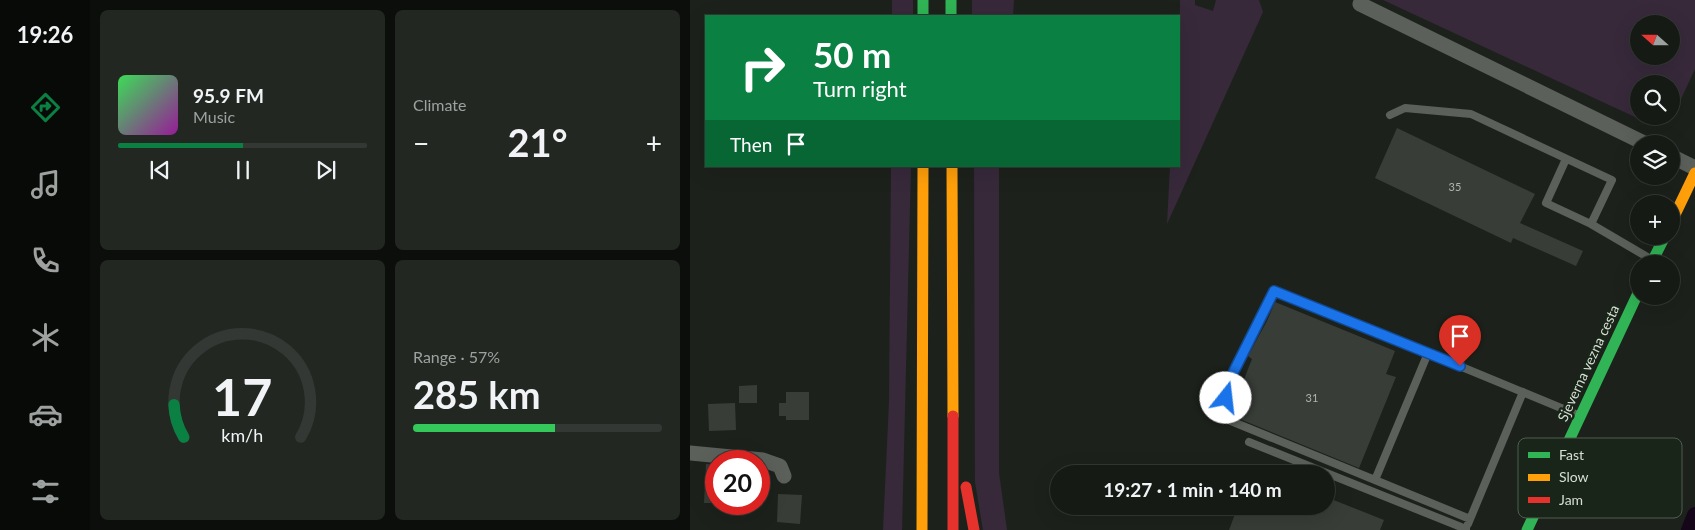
<!DOCTYPE html>
<meta charset="utf-8">
<style>
body{margin:0;font-family:Lato,sans-serif;background:#222722;color:#f1f3f6;height:100vh;display:flex;flex-direction:column;font-size:19px;white-space:nowrap}
*{box-sizing:border-box;margin:0}
p{font-size:16px;color:#9da1a0}
.icon{flex:none;width:28px;height:28px;fill:none;stroke:currentColor;stroke-width:2;stroke-linecap:round;stroke-linejoin:round}
.map{position:relative;flex:1;overflow:hidden}
.details{display:flex;flex-direction:column;gap:10px;padding:10px;background:#0c0e0b;width:600px}
.details>*{flex:none}
.guide{position:absolute;left:15px;top:15px;width:475px;height:152px;border-radius:0px;box-shadow:0 5px 20px #0002,0 0 0 1px #343834;background:#0b8043;color:#fff;overflow:hidden}
.needle{width:32px;rotate:291deg}
.fabs{position:absolute;left:940px;top:15px;display:grid;gap:10px}
.fabs a{display:grid;place-items:center;width:50px;height:50px;border-radius:50%;background:#151a14;box-shadow:0 5px 20px #0002,0 0 0 1px #343834;font-size:25px}
.speed{position:absolute;left:15px;top:450px;display:flex;gap:10px;font-size:25px;font-weight:700;text-align:center}
.speed>*{display:grid;place-content:center;width:65px;height:65px;border-radius:50%;background:#151a14;box-shadow:0 5px 20px #0002,0 0 0 1px #343834;line-height:1}
.speed .limit{border:8px solid #d22;background:#fff;color:#111}
.pin{position:absolute;display:grid;place-items:center;width:42px;height:42px;color:#fff;margin:-51px -21px;border-radius:50% 50% 50% 0;rotate:-45deg;box-shadow:0 0 5px #0007}
.pin .icon{rotate:45deg}
.me{position:absolute;width:55px;margin:-28px;rotate:16deg;stroke-linejoin:round;filter:drop-shadow(0 0 4px #0008)}
.turn{display:flex;align-items:center;gap:18px;height:105px;padding:0 25px;font-size:22px}
.turn .icon{width:65px;height:65px;stroke-width:2.5}
.turn b{display:block;font-size:35px;line-height:42px}
.then{display:flex;align-items:center;height:48px;padding:0 25px;background:#0003;gap:10px;font-size:19px}
.big{font-size:38px;font-weight:700;line-height:1.1}
.details .tile{flex:1;display:flex;flex-direction:column;justify-content:center;gap:8px;min-width:0;padding:0 18px;border-radius:8px;background:#222722}
.details .dial{align-items:center;gap:0}
.dial svg{height:130px;overflow:visible;fill:none;stroke:#343834;stroke-width:7;stroke-linecap:round;text-anchor:middle}
.dial text{fill:#f1f3f6;stroke:none}
.song{display:flex;align-items:center;gap:15px}
.cover{width:60px;height:60px;border-radius:8px;background:linear-gradient(135deg,hsl(130 70% 55%),hsl(300 70% 35%))}
.played{height:5px;border-radius:2px;background:linear-gradient(90deg,#0b8043 50%,#343834 50%)}
.keys{display:flex;justify-content:space-around;direction:ltr}
.heat{display:flex;justify-content:space-between;align-items:center;font-size:28px;direction:ltr}
.charge{height:8px;border-radius:4px;background:linear-gradient(90deg,#34c759 57%,#343834 0)}
.details .tiles{flex:1;display:grid;gap:10px;grid-template-columns:repeat(2,1fr)}
.trip{position:absolute;left:360px;top:465px;width:285px;height:50px;border-radius:25px;background:#151a14;box-shadow:0 5px 20px #0002,0 0 0 1px #343834;font-weight:700;line-height:50px;text-align:center}
main{display:flex;flex:1;min-height:0}
.dock{display:flex;flex-direction:column;width:90px;justify-content:space-around;align-items:center;background:#080a08;color:#9da1a0}
.dock .icon{width:35px;height:35px}
.dock .current{color:#0b8043}
.dock b{font-size:22px;color:#f1f3f6}
.map>svg:first-child{display:block}
</style>
<main>
<nav class="dock">
<b>19:26</b>
<svg class="icon current" aria-label="directions" viewBox="0 0 24 24"><path d="M12 3l9 9-9 9-9-9zM9 14v-3h6M13 9l2 2-2 2"/></svg>
<svg class="icon" aria-label="music" viewBox="0 0 24 24"><path d="M9 18V5l10-2v13"/><circle cx="6" cy="18" r="3"/><circle cx="16" cy="16" r="3"/></svg>
<svg class="icon" aria-label="phone" viewBox="0 0 24 24"><path d="M5 4h4l2 5-3 2q2 4 5 5l2-3 5 2v4C11 20 4 13 5 4z"/></svg>
<svg class="icon" aria-label="climate" viewBox="0 0 24 24"><path d="M12 3v18M4 7l16 10M4 17L20 7"/></svg>
<svg class="icon" aria-label="car" viewBox="0 0 24 24"><path d="M5 17H2v-5l4-1 3-4h7l3 4 3 1v5h-3M9 17h6M6 11h13"/><circle cx="7" cy="17" r="2"/><circle cx="17" cy="17" r="2"/></svg>
<svg class="icon" aria-label="filters" viewBox="0 0 24 24"><path d="M4 7h16M4 17h16"/><circle cx="9" cy="7" r="2"/><circle cx="15" cy="17" r="2"/></svg>
</nav>
<section class="details">
<div class="tiles">
<div class="tile">
<div class="song"><i class="cover"></i><div><b>95.9 FM</b><p>Music</p></div></div>
<div class="played"></div>
<div class="keys"><svg class="icon" aria-label="previous" viewBox="0 0 24 24"><path d="M18 5L8 12l10 7zM5 5v14"/></svg><svg class="icon" aria-label="pause" viewBox="0 0 24 24"><path d="M8 5v14M16 5v14"/></svg><svg class="icon" aria-label="next" viewBox="0 0 24 24"><path d="M6 5l10 7-10 7zM19 5v14"/></svg></div>
</div>
<div class="tile"><p>Climate</p>
<div class="heat"><a>−</a><b class="big">21°</b><a>+</a></div>
</div>
<div class="tile dial"><svg viewBox="0 0 100 80">
<path d="M14 69A42 42 0 1 1 86 69"/>
<path d="M14 69A42 42 0 0 1 8 49" stroke="#0b8043"/>
<text x="50" y="56" font-size="32" font-weight="700">17</text>
<text x="50" y="72" font-size="11">km/h</text>
</svg></div>
<div class="tile"><p>Range · 57%</p><b class="big">285 km</b><div class="charge"></div></div>
</div>
</section>
<div class="map">
<svg width="1005" height="530" viewBox="0 0 1005 530">
<rect width="100%" height="100%" fill="#1c221b"/>
<!-- green -->
<path fill="#37293a" fill-rule="evenodd" d="M202,0H223V16H202Z
M282,0H324L323,16H282Z
M490,0H505V5L523,11L526,0H569L573,12L477,224L480,166H489Z
M693,0H1005V69L985,112L981,113V84H949V116H975L960,124ZM949,24H981V56H949Z
M201,166H221L212,530H193L199,402Z
M284,166H309V473L317,530H293L285,482Z"/>
<g fill="none" stroke-linecap="round" stroke-linejoin="round">
<!-- canal -->
<path stroke="#160619" stroke-width="16" d="M999,530L1005,515"/>
</g>
<!-- building -->
<path fill="#383d38" d="M707,128L845,194L830,223L893,251L886,266L823,238L821,243L685,178Z
M585,302L705,351L696,374L706,377L669,468L540,415L562,359L558,356L577,321Z
M67,385V403H49V386Z
M96,392H119V420H96V416H89V403H96Z
M45,403L46,430L19,431L18,404Z
M16,464L26,465V503H14Z
M88,494L112,495L110,524L87,522Z
M636,497L694,520L690,530H539L548,506H636Z"/>
<g fill="none" stroke-linecap="round" stroke-linejoin="round">
<!-- lane -->
<path stroke="#5c605b" stroke-width="8" d="M700,115L715,108L781,114L922,180L901,224
M876,159L856,203L901,224L959,258
M559,442L776,529
M685,480L531,417L540,379L584,291L738,353
M780,519L685,480L738,353L888,415
M778,524L833,392"/>
<!-- street -->
<path stroke="#5c605b" stroke-width="15" d="M670,4L956,144
M981,156L1005,168
M0,453L73,460L90,466L94,476"/>
<!-- fast -->
<path stroke="#30b455" stroke-width="11" d="M233,0V16
M261,0V16
M961,264L975,236
M837,530L949,291"/>
<!-- slow -->
<path stroke="#ff9f0a" stroke-width="11" d="M262,166L263,416
M981,223L1005,173
M232,530L233,166"/>
<!-- jam -->
<path stroke="#e5322d" stroke-width="11" d="M263,416V530
M276,487L284,530"/>
</g>
<g fill="none" stroke-linecap="round" stroke-linejoin="round">
<!-- route casing -->
<g stroke="#114b97" stroke-width="12">
<path id="route" d="M536,398L540,379L584,291L770,366"/>
</g>
<!-- route -->
<use href="#route" stroke="#1a73e8" stroke-width="9"/>
</g>
<g text-anchor="middle" dominant-baseline="central" stroke-width="5" stroke-linejoin="round" paint-order="stroke">
<!-- number labels -->
<g font-size="11" fill="#aeb6ae">
<text x="765" y="186">35</text>
<text x="622" y="397">31</text>
</g>
<!-- street labels -->
<g font-size="14" fill="#d6ded5" stroke="#192518">
<text transform="translate(898 363) rotate(-65)">Sjeverna vezna cesta</text>
</g>
</g>
<!-- legend -->
<rect x="828" y="438" width="164" height="80" rx="8" fill="#192518" stroke="#525c51" stroke-width="1"/>
<rect x="838" y="452" width="22" height="6" fill="#30b455"/>
<rect x="838" y="474" width="22" height="7" fill="#ff9f0a"/>
<rect x="838" y="497" width="22" height="6" fill="#e5322d"/>
<g font-size="14" fill="#d6ded5">
<text x="869" y="460">Fast</text>
<text x="869" y="482">Slow</text>
<text x="869" y="505">Jam</text>
</g>
</svg>
<div class="fabs">
<a><svg class="needle" viewBox="-14 -14 28 28"><path d="M0-13l5 13h-10z" fill="#e53935"/><path d="M0 13l5-13h-10z" fill="#9da1a0"/></svg></a>
<a><svg class="icon" aria-label="search" viewBox="0 0 24 24"><circle cx="10" cy="10" r="6"/><path d="M15 15l6 6"/></svg></a>
<a><svg class="icon" aria-label="layers" viewBox="0 0 24 24"><path d="M12 4l9 5-9 5-9-5zM3 14l9 5 9-5"/></svg></a>
<a>+</a>
<a>−</a>
</div>
<div class="speed"><div class="limit">20</div></div>
<div class="pin" style="left:770px;top:366px;background:#d93025"><svg class="icon" aria-label="arrive" viewBox="0 0 24 24"><path d="M6 21V4h12l-3 4 3 4H6"/></svg></div>
<svg class="me" style="left:536px;top:398px" viewBox="-20 -20 40 40"><circle r="19" fill="#fff"/><path d="M0-13L10 11 0 6-10 11z" fill="#1a73e8"/></svg>
<div class="trip">19:27 · 1 min · 140 m</div>
<div class="guide">
<div class="turn"><svg class="icon" aria-label="right" viewBox="0 0 24 24"><path d="M7 20v-9h11M14 6l5 5-5 5"/></svg><div><b>50 m</b>Turn right</div></div>
<div class="then">Then<svg class="icon" aria-label="arrive" viewBox="0 0 24 24"><path d="M6 21V4h12l-3 4 3 4H6"/></svg></div>
</div>
</div>
</main>
